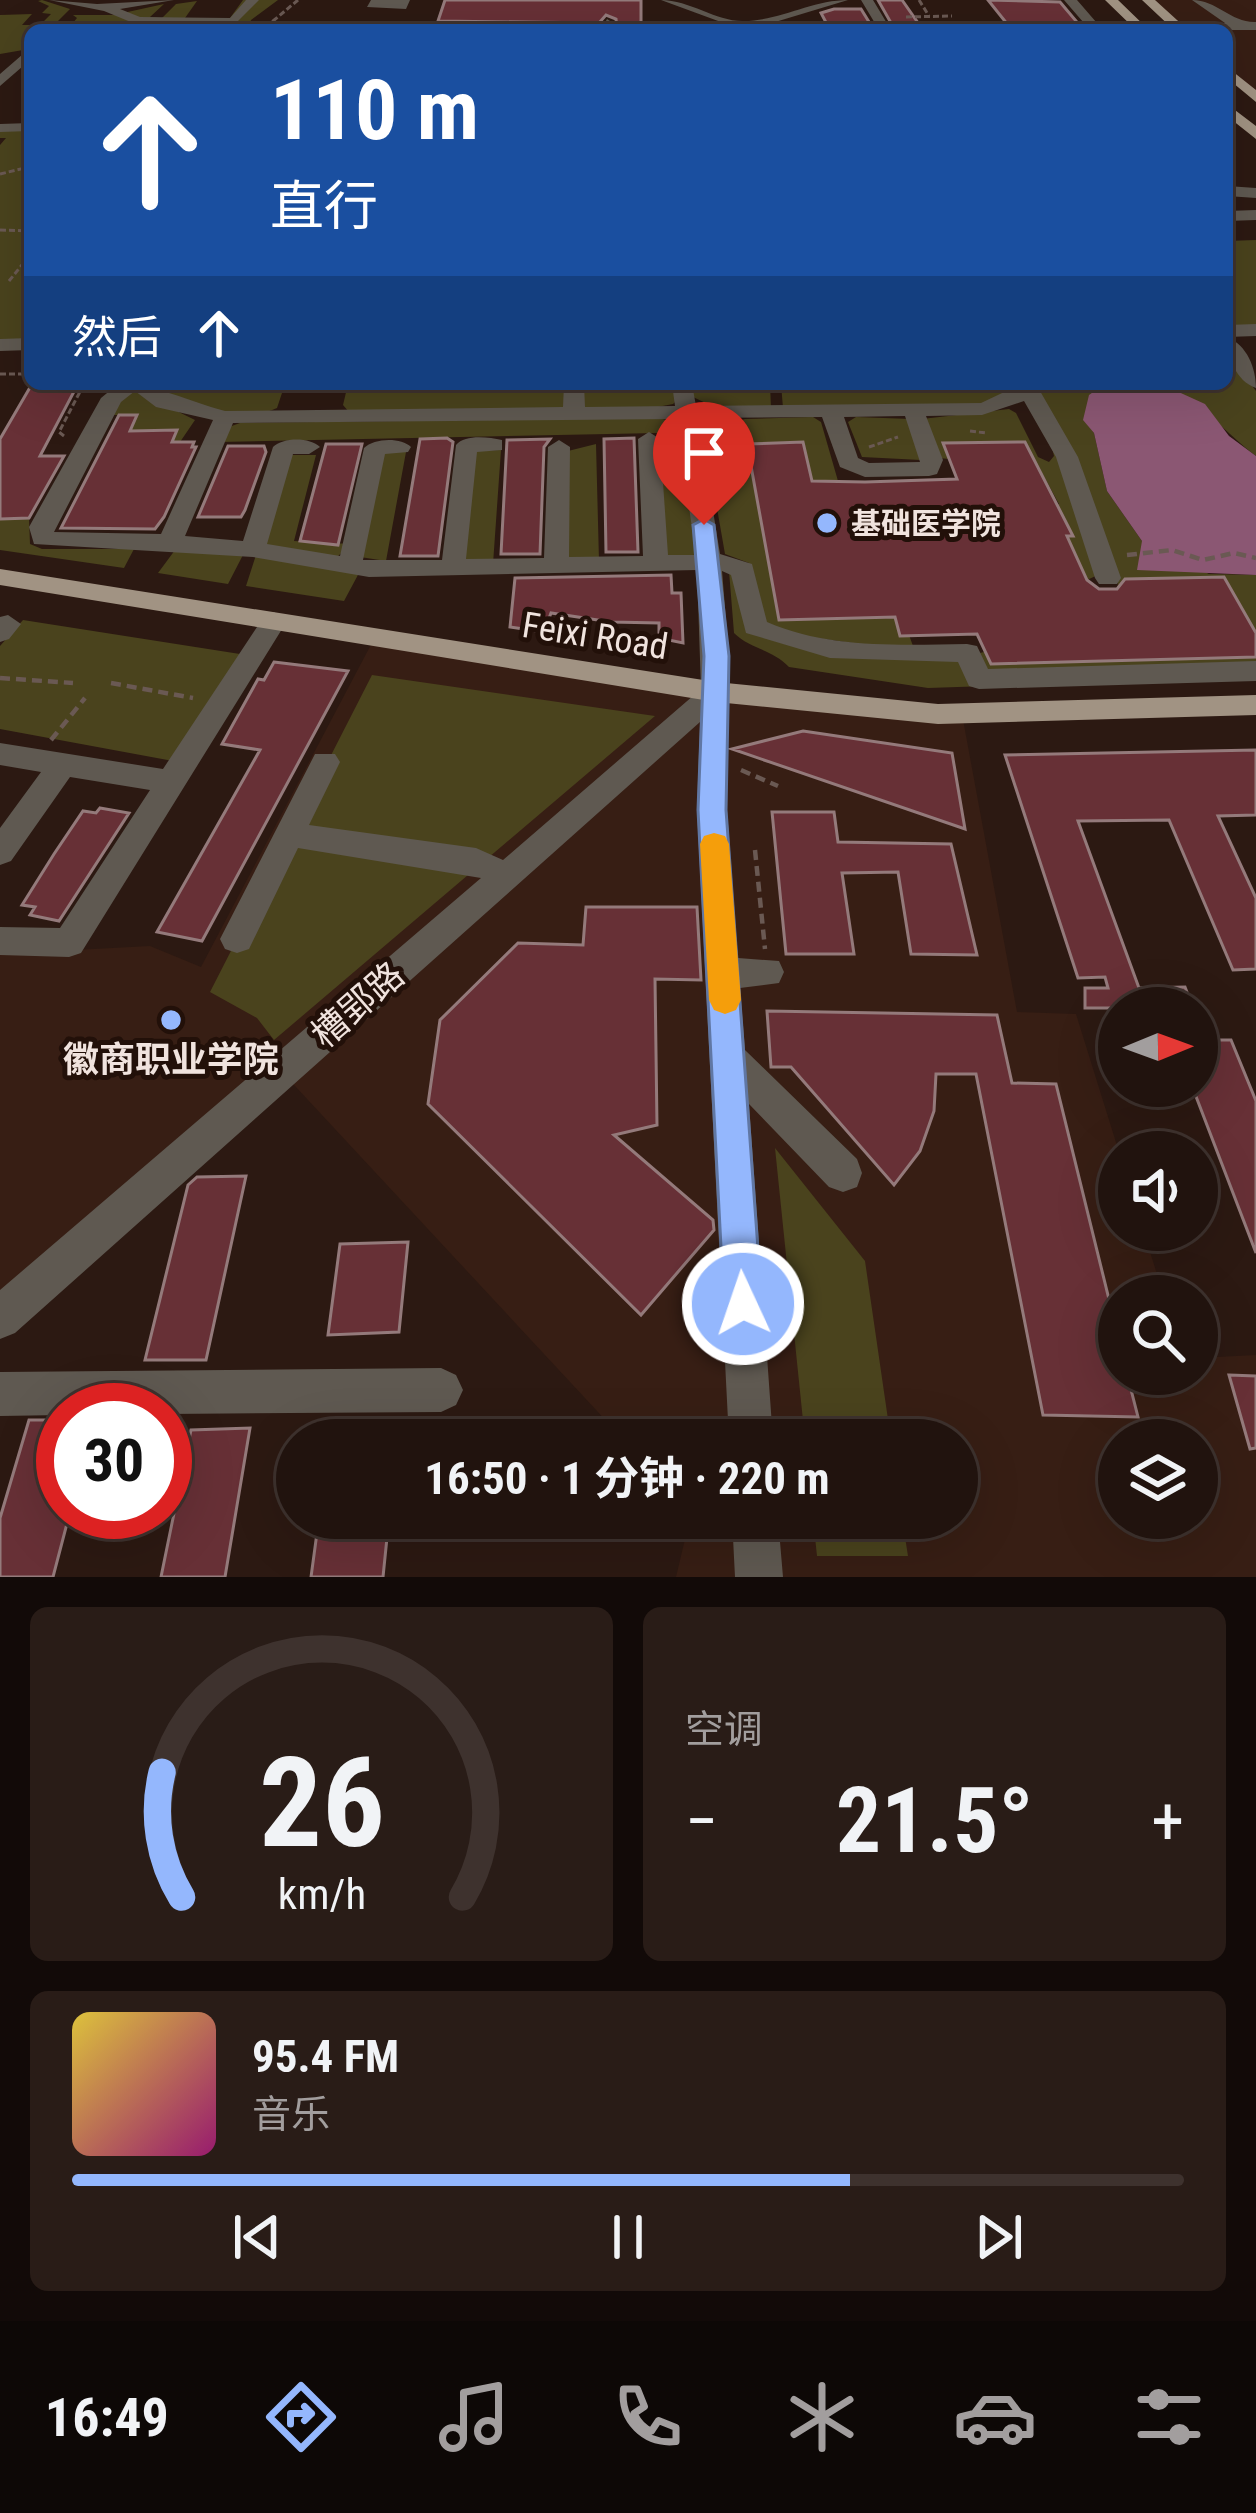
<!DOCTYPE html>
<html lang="zh">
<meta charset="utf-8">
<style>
body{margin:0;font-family:"Roboto Condensed","Noto Sans SC",sans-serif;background:#291c17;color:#f1f3f6;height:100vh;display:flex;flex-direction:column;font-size:45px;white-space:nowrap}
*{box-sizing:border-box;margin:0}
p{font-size:39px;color:#a29e9e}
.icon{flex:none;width:66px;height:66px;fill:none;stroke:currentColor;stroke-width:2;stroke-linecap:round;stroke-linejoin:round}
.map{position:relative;height:1577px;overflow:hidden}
.sheet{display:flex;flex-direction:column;gap:30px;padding:30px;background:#120a08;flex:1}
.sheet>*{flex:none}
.guide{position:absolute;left:24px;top:24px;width:1209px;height:366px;border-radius:18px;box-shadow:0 12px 48px #0002,0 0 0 3px #3e322e;background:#1a4fa0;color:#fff;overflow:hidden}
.needle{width:78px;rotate:89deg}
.buttons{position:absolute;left:1098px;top:987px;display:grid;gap:24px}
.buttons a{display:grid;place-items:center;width:120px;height:120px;border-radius:50%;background:#21130e;box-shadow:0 12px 48px #0002,0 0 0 3px #3e322e;font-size:60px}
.speed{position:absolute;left:36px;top:1383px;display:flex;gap:24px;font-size:60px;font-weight:700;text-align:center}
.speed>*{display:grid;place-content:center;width:156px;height:156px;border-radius:50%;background:#21130e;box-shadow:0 12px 48px #0002,0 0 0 3px #3e322e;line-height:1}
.speed .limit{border:18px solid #d22;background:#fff;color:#111}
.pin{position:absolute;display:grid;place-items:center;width:102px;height:102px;color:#fff;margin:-123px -51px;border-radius:50% 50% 50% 0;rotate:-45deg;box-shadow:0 0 12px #0007}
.pin .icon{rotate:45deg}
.me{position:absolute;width:132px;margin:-66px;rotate:357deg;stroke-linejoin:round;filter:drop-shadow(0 0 9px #0008)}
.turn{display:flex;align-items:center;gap:42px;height:252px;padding:0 48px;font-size:54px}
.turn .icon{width:156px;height:156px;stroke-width:2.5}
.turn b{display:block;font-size:84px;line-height:102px}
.then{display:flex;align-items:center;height:114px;padding:0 48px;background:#0003;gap:24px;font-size:45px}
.big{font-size:90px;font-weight:700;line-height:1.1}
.sheet .tile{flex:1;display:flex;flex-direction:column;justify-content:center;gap:18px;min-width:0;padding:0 42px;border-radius:18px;background:#291c17}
.sheet .dial{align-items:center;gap:0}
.dial svg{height:312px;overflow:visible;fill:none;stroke:#3e322e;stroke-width:7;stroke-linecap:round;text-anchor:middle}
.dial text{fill:#f1f3f6;stroke:none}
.song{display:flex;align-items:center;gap:36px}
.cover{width:144px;height:144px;border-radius:18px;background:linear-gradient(135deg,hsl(50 70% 55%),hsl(320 70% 35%))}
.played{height:12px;border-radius:6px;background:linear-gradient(90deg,#94b7fd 70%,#3e322e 70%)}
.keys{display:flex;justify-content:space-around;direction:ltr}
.heat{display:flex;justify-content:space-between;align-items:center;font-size:66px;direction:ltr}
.sheet .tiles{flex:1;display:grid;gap:30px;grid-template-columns:1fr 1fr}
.tile:last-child{grid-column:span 2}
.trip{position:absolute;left:276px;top:1419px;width:702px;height:120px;border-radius:60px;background:#21130e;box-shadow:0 12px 48px #0002,0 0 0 3px #3e322e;font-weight:700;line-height:120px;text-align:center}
.dock{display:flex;height:192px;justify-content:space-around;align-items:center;background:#0d0806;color:#a29e9e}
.dock .icon{width:84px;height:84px}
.dock .on{color:#94b7fd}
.dock b{font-size:54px;color:#f1f3f6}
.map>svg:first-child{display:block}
</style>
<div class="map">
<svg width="1256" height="1577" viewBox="0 0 1256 1577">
<rect width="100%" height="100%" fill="#2c1912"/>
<!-- built -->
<path fill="#371e14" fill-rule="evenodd" d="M1148,0H1256V97L1227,71V30H1182Z
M375,637L962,714L1017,1012L1076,1014L1119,1152V1230H1143L1164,1296H1119V1374H1197V1358L1256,1355V1577H676L690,1518H957V1440H624L282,1072L0,1318V954L150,946L201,967ZM1119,1440H1197V1518H1119Z"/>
<!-- green -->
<path fill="#4a431d" d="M42,0L70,9L49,30H30L29,49L0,54V15L32,14L22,25H40L51,14L42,13L49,6L38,1Z
M243,0H278L251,20L248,30H67L77,18L73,15H114L164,4L150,17L162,18L176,4L197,1L185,18H230Z
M30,130V340L0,339V145L6,138H0V131Z
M1256,240V326L1227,327V241Z
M1227,352L1256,391V456C1223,431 1196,395 1154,384H1227Z
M151,384H285L277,408C239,426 181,408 151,384Z
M348,384H675L678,399L673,404L647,409L349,412L343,405Z
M691,384H770L771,408L714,407L693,397Z
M781,384H1022L991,402L970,405L783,408Z
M1046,384L1099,388L1084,420L1094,433L1107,491L1142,541L1209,574L1256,575V677L928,688L789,667C772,649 750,649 734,633L729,571L736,573L745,627C785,657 931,666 980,653C1021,643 1062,623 1102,608L1117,596L1118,582L1041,402V388Z
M136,391L195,420L180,442H172L176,430L130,431L136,415H108L124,392Z
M1009,409L1016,413L1038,457L1049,462L1054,456L1047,425L1102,573L1087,580L1067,536L1073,535L1055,505L1059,504L1025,442L944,443L949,459L939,458L922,419Z
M813,417L821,422L838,481H812L775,443L747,444L779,619L895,617L900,635H909L913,646L903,650L773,632L760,625L749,563L725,554L703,428L745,419Z
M856,417L911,419L921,460L862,457L848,422Z
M658,418L671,421L682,433L698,556L667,560L658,433L219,442L226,428L240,423Z
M596,444L599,561L566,560L568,451Z
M501,450L493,564H460L471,451Z
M382,452H406L386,561L360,557Z
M287,455H316L294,541L351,544L336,558L260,547Z
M29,518L30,544L42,549H134L124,568L0,550V519Z
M178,546L244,553L228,584L158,573Z
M256,555L359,573L344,601L246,586Z
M23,620L240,654L173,761L0,729V646Z
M372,675L655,716L274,1040L257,1018L210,992Z
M775,1148L865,1261L891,1440H805Z
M813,1518H902L908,1556H817Z"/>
<!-- water -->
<path fill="#8b5773" d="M1097,384H1154L1172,389L1205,404L1229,436L1256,456V575L1137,570L1142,541L1107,491L1094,433L1083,420L1089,395L1099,388Z"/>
<!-- building -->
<path fill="#673036" stroke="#947a7b" stroke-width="3" d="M445,0H641V30H617L616,19L606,15L599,23L438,21Z
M878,0H902L923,30H895Z
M988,0L1060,2L1082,28L1012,30Z
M834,9H861L874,30H830L821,13Z
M32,384H78L40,456H64L29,518L0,519V439Z
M119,415H137L130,431L177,430L172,442H194L192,447H196L164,517L155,529L61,528Z
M447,438L453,442L438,556H400L420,439Z
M634,438L638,552H606L604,439Z
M550,439L544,447L540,554H501L507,440Z
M803,442L812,481L865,482L957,479L943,443L1025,442L1073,536H1067L1087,580L1099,589H1117L1125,579L1224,577L1256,633V657L991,664L977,634L900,636L895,617L779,620L747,444Z
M326,444H362L338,545L300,541Z
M228,446H264L266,452L245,510L241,517H198Z
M671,575L672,593H681L683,643L659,638V623L611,622L551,613L544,632L510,627L515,578Z
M274,662L348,671L202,941L157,932L260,750L222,744L258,679L264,680Z
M803,731L952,753L965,829L732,749Z
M1256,750V815L1218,816L1256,898V969L1233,970L1169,820L1078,821L1139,988L1185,987L1193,1008H1085V988H1108L1105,977L1078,978L1005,755Z
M100,808L129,813L59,921L30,915L35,907L22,905L54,854L83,811L96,813Z
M772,812H834L838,842L951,844L977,955L911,954L898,872L842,873L854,954H786Z
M586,907H697L701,980L655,979L657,1125L614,1135L713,1220L714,1230L641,1315L428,1104L440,1020L518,943L583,945Z
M767,1011L997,1015L1012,1083L1056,1084L1119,1340V1374H1127L1138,1417L1043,1415L976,1074H936L934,1111L920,1151L894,1185L791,1067H771Z
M1197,1040H1231L1256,1101V1253L1192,1086H1197Z
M246,1176L206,1360H145L188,1185L197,1177Z
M408,1242L399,1332L328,1335L340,1244Z
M1229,1375L1256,1376V1448L1250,1449Z
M29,1420H63V1512H70L53,1577H0V1518Z
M250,1428L225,1577H161L191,1430Z
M319,1518H389L383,1577H311Z"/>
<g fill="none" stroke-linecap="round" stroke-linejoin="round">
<!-- path-far1 -->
<path stroke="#6a5953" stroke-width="3" stroke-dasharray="6 3" stroke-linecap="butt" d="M919,0L929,16
M906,17L952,16
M275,30L273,21L298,0
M30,161L25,168L30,171
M0,174L25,168
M0,230L30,231
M9,281L30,255
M0,374H30
M970,431L986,433
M64,436L59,432L84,384
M869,447L898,437"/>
<!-- path -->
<path stroke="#6a5953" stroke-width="4.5" stroke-dasharray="10 6" stroke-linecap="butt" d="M1127,555L1172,550L1203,560L1234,553L1256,558
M0,678L73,683
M111,683L193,698
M51,740L85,698
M741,770L778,786
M755,850L765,949"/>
<!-- minor -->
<path fill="#5f5951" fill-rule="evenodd" d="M49,0L97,4L174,0L120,9L140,17L230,18L246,0H259L233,26L138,25L104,11Z
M371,0H410L406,9L367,7Z
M661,0C690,0 717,22 744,21C779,21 812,0 848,0L749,30H719L729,25Z
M861,0H873L891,30H879Z
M1064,0H1077L1103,30H1090Z
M1192,0C1217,0 1231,23 1256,22V30H1175L1179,23H1225Z
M607,19L613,23V30H601Z
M310,25L570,26L576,30H304Z
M30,48V60L0,86V74Z
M30,123V131L0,132V124Z
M1227,186L1256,188V198L1227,196Z
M1256,210V220L1227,221V211Z
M1256,324V336L1227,337V325Z
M1227,337C1247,345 1256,368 1256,388C1236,381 1227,357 1227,337Z
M30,338V350L0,351V339Z
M118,384C156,384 187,401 225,411L563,407L564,384H584L585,407L675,406L672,384H692L696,406L981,403L1021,384H1046L1040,391L1078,457L1121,578L1117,584H1099L1095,578L1056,457L1024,401L982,415L926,416L943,460L937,474L929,476L865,477L840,467L822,417L698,418L720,554L752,564L767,622C829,649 901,645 967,644L977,646L988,669L1256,661V681L979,689L969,686L958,662L830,658L746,633L731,575L722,571L729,656L727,810L738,958L779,961L784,972L779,983L740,988L745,1050L857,1159L862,1173L857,1187L843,1192L829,1187L749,1104L773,1440H729L697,810L700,722L15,1333L0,1339V1290L481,878L298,848L249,949L237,953L225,949L220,939L315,754H335L340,762L309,825L476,848L503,860L701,689L697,570L369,577L253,557L34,544L29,527L101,398ZM135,391L156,407L213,420L161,534L54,532L121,402ZM905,416L920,462L869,463L858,458L844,417ZM676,419L696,555H668L660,439L649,432L638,439L643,556L569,557L570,447L559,440L548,447L544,558L466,559L477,452L502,450V440C488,437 465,434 456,445L442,560H363L385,454L408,452L411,447C401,437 374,438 364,448L340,556L267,544L293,454H309L320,447C310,437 283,437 273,447L243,541L185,536L233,423Z
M274,612L287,621L81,953L69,957L0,955V927L60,928L150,790L70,777L11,861L0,865V828L41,772L0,765V743L163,769L265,615Z
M8,615L21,624L9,639L0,642V617Z
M441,1368L456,1375L463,1390L456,1405L441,1412L165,1414V1410H63V1415L0,1416V1372Z
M732,1518H778L783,1577H735Z"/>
<!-- major -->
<path fill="#a19383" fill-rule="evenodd" d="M1105,0H1118L1149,30H1136Z
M1142,0H1155L1188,30H1174Z
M1227,67L1256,90V102L1227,78Z
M1227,104L1256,126V139L1227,116Z
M0,569L716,682L938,704L1256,695V715L938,724L716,702L0,585Z"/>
</g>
<!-- route -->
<path fill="#94b7fd" stroke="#6077a4" stroke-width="3" d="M704,519L714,525L729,656L726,810L762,1304L757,1317L743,1323L730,1317L724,1304L698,810L704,656L693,525Z"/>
<!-- slow -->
<path fill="#f59e0b" d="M714,833L725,836L729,844L741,1000L736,1010L725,1014L714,1010L709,1000L700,844L704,836Z"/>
<!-- markers -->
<g fill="#94b7fd" stroke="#221009" stroke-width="4.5">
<circle cx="827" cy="523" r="12"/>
<circle cx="171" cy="1020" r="12"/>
</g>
<g text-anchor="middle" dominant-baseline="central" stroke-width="10" stroke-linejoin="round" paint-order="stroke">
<!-- far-poi labels -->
<g font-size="30" font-weight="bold" fill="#f0e3de" stroke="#221009" text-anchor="start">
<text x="851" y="523">基础医学院</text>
</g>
<!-- street labels -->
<g font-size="36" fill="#f0e3de" stroke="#221009">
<text transform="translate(595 636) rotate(9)">Feixi Road</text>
<text transform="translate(358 1005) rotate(-41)">槽郢路</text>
</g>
<!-- poi labels -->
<g font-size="36" font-weight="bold" fill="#f0e3de" stroke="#221009">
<text x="171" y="1060">徽商职业学院</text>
</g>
</g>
</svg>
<div class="buttons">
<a><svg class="needle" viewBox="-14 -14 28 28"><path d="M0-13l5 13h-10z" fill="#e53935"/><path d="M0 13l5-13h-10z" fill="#a29e9e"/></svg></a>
<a><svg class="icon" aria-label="sound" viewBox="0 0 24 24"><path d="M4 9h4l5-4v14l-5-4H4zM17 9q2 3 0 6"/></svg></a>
<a><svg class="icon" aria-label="search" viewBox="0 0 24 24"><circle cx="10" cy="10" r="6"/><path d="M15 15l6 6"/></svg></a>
<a><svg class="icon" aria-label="layers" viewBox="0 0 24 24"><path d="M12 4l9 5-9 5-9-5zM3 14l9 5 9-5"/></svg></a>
</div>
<div class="speed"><div class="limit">30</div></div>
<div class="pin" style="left:704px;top:525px;background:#d93025"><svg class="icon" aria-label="arrive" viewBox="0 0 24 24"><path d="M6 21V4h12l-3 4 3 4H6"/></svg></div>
<svg class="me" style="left:743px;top:1304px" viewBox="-20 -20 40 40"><circle r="17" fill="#94b7fd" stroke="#fff" stroke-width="3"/><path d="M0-11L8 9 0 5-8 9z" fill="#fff"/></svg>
<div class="trip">16:50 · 1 分钟 · 220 m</div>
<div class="guide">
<div class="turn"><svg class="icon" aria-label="ahead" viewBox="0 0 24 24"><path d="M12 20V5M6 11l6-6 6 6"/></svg><div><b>110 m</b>直行</div></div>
<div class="then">然后<svg class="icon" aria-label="ahead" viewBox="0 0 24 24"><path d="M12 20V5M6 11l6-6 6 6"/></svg></div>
</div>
</div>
<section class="sheet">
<div class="tiles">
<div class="tile dial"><svg viewBox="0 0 100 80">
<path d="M14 69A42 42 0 1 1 86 69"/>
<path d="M14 69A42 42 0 0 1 9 37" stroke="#94b7fd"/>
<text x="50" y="56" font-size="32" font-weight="700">26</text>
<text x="50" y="72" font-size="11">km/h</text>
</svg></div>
<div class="tile"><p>空调</p>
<div class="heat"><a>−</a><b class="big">21.5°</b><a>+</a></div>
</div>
<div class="tile">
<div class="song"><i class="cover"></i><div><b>95.4 FM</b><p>音乐</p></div></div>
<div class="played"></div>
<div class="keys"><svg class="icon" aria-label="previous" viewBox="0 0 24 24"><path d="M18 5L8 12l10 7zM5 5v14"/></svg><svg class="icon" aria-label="pause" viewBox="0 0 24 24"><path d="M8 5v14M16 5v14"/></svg><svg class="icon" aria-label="next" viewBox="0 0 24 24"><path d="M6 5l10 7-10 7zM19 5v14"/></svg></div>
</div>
</div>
</section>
<nav class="dock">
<b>16:49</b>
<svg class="icon on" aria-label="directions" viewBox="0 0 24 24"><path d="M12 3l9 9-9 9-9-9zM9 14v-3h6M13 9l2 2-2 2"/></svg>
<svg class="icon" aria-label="music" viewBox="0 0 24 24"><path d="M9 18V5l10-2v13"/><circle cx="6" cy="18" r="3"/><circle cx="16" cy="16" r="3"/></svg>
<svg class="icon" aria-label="phone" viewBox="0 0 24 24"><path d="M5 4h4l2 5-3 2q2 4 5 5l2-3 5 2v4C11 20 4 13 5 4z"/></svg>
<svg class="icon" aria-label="climate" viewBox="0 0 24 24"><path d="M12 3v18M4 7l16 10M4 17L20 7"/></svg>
<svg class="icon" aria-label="car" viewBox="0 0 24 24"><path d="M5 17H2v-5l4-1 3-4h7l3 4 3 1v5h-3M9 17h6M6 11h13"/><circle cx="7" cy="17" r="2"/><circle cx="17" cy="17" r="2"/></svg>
<svg class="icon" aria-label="filters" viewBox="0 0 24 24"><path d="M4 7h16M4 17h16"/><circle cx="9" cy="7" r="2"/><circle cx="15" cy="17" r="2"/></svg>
</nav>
